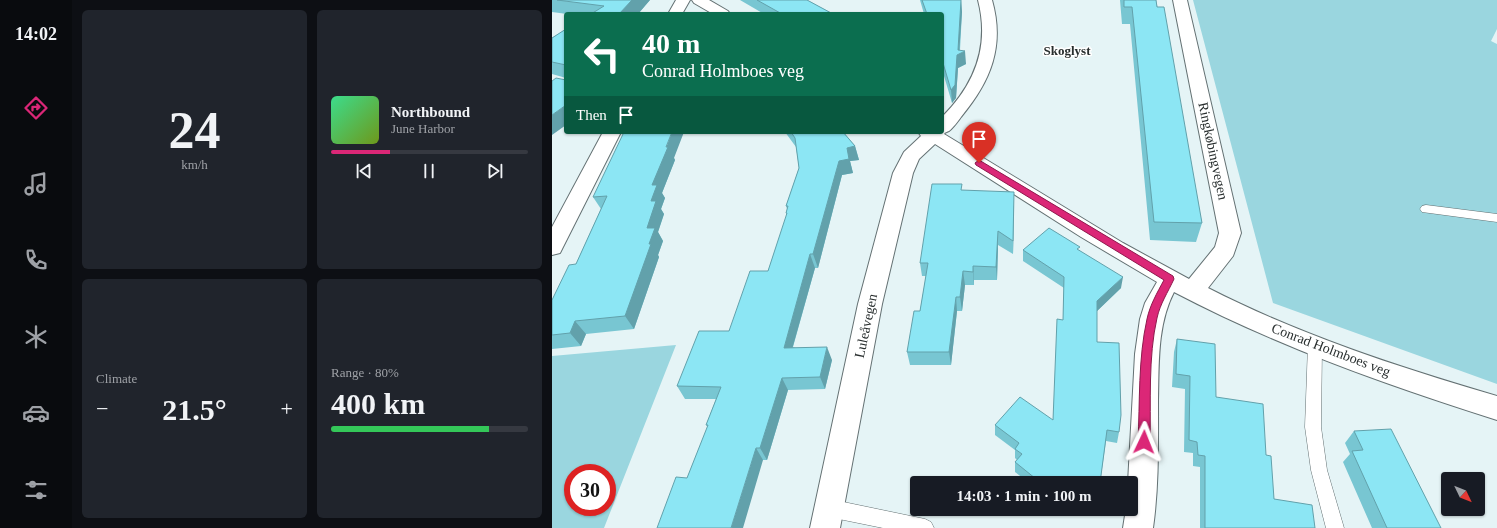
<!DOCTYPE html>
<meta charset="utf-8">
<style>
body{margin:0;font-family:Georgia,serif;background:#20242c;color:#f1f3f6;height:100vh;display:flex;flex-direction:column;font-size:15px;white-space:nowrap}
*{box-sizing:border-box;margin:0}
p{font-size:13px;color:#9ea1a6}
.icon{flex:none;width:22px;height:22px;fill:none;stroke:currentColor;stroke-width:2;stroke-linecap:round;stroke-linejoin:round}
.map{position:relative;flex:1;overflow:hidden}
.sheet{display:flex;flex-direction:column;gap:10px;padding:10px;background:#0d0f14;width:480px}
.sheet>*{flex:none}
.guide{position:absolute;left:12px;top:12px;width:380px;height:122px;border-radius:4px;box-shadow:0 1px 3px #0004;background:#0b6e4f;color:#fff;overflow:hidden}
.needle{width:26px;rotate:133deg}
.tools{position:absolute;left:889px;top:472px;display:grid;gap:8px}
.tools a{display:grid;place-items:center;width:44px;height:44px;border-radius:4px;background:#171b24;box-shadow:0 1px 3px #0004;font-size:20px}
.speed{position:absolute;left:12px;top:464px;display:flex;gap:8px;font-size:20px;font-weight:700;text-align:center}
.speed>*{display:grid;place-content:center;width:52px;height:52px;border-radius:50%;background:#171b24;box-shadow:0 1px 3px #0004;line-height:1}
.speed .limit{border:6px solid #d22;background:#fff;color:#111}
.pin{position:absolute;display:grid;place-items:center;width:34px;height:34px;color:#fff;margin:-41px -17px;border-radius:50% 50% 50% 0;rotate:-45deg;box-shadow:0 0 4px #0007}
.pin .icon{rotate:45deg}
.me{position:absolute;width:44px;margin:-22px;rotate:2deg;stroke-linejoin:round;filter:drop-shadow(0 0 3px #0008)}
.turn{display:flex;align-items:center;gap:14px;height:84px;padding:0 12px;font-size:18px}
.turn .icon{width:52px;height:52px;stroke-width:2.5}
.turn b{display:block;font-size:28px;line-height:34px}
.then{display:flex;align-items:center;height:38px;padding:0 12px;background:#0003;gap:8px;font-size:15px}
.big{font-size:30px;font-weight:800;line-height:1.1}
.sheet .card{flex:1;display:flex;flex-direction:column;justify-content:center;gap:6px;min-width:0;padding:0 14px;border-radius:6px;background:#20242c}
.sheet .dial{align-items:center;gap:0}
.dial b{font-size:52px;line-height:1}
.song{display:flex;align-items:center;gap:12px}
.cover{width:48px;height:48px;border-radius:6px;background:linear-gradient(135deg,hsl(150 70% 55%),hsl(80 70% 35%))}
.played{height:4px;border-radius:2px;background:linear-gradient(90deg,#db2777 30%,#363941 30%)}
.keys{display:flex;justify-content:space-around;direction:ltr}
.heat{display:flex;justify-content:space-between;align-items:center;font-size:22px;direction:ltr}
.charge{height:6px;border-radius:3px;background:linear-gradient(90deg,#34c759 80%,#363941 0)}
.sheet .tiles{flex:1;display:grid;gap:10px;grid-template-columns:repeat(2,1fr)}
.trip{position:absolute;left:358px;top:476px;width:228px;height:40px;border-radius:4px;background:#171b24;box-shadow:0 1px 3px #0004;font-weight:800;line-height:40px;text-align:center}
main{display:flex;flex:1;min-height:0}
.menu{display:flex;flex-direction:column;width:72px;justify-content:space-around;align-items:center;background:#090b0e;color:#9ea1a6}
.menu .icon{width:28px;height:28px}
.menu .current{color:#db2777}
.menu b{font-size:18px;color:#f1f3f6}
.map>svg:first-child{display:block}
</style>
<main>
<nav class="menu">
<b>14:02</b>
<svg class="icon current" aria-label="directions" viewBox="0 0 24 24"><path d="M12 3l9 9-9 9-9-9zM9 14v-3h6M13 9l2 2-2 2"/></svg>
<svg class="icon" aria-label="music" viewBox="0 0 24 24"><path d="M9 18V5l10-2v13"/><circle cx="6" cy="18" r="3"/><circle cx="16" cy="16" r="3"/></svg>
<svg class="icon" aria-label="phone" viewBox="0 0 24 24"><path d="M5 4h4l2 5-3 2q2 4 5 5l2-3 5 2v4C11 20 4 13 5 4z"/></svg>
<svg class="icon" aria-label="climate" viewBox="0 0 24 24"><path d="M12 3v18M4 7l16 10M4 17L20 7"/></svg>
<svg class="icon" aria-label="car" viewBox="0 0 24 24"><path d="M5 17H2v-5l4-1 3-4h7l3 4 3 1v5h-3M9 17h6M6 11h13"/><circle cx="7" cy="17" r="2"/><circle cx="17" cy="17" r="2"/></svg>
<svg class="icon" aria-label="filters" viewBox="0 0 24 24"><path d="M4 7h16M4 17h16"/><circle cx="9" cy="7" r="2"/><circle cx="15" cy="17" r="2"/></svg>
</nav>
<section class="sheet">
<div class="tiles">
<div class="card dial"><b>24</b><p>km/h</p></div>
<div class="card">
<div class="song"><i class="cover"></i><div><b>Northbound</b><p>June Harbor</p></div></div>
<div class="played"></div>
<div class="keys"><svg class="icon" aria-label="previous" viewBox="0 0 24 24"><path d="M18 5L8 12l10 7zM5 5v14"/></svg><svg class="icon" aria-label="pause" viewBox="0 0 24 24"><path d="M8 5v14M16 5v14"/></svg><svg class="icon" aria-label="next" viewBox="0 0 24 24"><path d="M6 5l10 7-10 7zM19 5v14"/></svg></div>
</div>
<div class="card"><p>Climate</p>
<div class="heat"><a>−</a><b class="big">21.5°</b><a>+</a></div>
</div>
<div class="card"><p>Range · 80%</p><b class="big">400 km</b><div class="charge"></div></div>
</div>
</section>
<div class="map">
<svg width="945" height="528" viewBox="0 0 945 528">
<rect width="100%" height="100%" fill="#e5f4f6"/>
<!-- green -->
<path fill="#9ad6df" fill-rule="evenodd" d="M641,0H945V29L939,41L945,44V384L721,303Z
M124,345L52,528H0V356ZM21,473H55V507H21Z"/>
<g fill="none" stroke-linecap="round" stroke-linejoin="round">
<!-- service casing -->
<g stroke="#647173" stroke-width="1">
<path id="service" d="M874,205L945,214V222L870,212L868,209L870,206Z
M763,339L768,341L770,345L769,427L775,470L792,528H774L759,470L753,427L756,345L758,341Z
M277,499L373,519L379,522L382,528H331L277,517L271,514L268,508L271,502Z"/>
</g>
<!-- minor casing -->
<g stroke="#647173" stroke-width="2">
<path id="minor" d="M124,0H138L130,14H116Z
M140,0H157L176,11L178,14H161L142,3Z
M426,0H440C453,46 439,81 409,117C406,121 401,128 397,131C395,132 393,132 392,134L571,243L637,279L663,247L667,233L621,0H635L689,233L681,256L656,288C748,335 846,367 945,396V420C834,385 725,346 622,292C605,325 607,364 606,400C606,443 607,486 601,528H571L574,509H579V483H576L583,354L588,319L593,303L605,282L529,237L383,144L367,159L361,173L330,304L288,528H258L306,304L341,173L352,152L369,136L366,132H390V117C423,84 438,46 426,0Z
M51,132H69L11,247L8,253L0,255V227Z"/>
</g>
<!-- service -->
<use href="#service" fill="#fff" fill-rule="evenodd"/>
<!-- minor -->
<use href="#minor" fill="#fff" fill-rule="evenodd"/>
</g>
<!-- wall -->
<path fill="#78c6d2" d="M0,0H98L86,14H15L0,12Z
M188,0H255L281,14H212Z
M368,0H409L410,12L408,50L414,64L406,68L404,98L400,103L392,76L390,77V14H372Z
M568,0H604L650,223L644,242L598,240L578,24H570Z
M14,29V78L0,74V38Z
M233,132H291L303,146L307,160L298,161L301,173L290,175L266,268H263L241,347L280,360L273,389L236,390L215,460H211L135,478L156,427L154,425L164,399H133L125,386L177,331L216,271L235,216L234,213L235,209L234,206L247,168L244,147Z
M122,158L123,160L110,193L113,198L109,209L112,214L106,232L111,241L106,255L107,257L82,329L34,334L29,346L0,349V300L24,264L49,209L41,197Z
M410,190L462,206L461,254L446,245L445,280H422V285H413L410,311H405L399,365H358L355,352L368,311L374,276H370L368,263Z
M471,250H527L569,288L545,311V342L567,432L565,443L554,441L548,483H477L463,472V462L465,460L463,458V450L443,435V425L501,420L511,320L512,288L471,261Z
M625,339L664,397L714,455L722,499L763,528H648V467L641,466V453L632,452L633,389L620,387L622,352Z
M802,431L889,528H820L791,462L798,454L793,443Z"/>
<!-- shaded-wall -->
<path fill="#62a1ab" d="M80,0H98L86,14H67Z
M409,0L410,12L407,54L413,51L414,64L406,68L404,98L400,103L399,90L406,50Z
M391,63L392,76L390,77V64Z
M14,105V125L0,135V115Z
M120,132H132L122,158L123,160L110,193L113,198L109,209L112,214L106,232L111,241L106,255L107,257L82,329L73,316L97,244L95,228L99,201L100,185Z
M303,146L307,160L298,161L301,173L290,175L266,268L261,254L287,161L295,148Z
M462,192V206L461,254V241Z
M446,231V245L445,280L444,267Z
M258,254L263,268L237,360L232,348Z
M421,266L422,280V285L421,272Z
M411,271L413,285L410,311L408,297Z
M571,277L569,288L543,313L545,301Z
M404,297L405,311L399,365L397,352Z
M23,321L34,334L29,346L18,333Z
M275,347L280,360L273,389L268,377Z
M230,378L236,390L215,460L208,448Z
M204,448L211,460L191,528H179Z"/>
<!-- building -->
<path fill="#8ce6f4" stroke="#62a1ab" d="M5,0H80L67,14H39L52,6Z
M205,0H255L281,14H230Z
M370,0H409L406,50L413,51L405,55L403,85L399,90L391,63L390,64V14H375Z
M572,0H604L605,7H612L650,223L602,222L580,7H572Z
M14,29V65L0,62V38Z
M4,78L14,80V105L0,115V81Z
M72,132H120L114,147H116L100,185H105L99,201H104L95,228H103L97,244H99L73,316L23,321L18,333L0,335V300L17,265L24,264L55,196L41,197Z
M239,132H291L303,146L295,148L297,159L287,161L261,254H258L232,348L275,347L268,377L230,378L208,448H204L179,528H105L124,477L135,478L156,425H154L169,387L125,386L147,331H177L198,271H216L235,213H234L236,206H234L247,168L243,138Z
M380,184H410L409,190L462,192L461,241L446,231L444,267L421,266V272L411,271L408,297H404L397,352H355L362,311H368L376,263H368Z
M497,228L528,247L525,249L571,277L545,301V342L567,343L569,415L567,432L555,430L548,483H489L463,462L470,454L463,449L467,443L443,425L468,397L501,420L505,319L511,320L512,277L471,250Z
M625,339L663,344L664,397L711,404L714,455L719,456L722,499L760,505L763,528H653V456L646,455L645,442L637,440L638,376L624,374Z
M839,429L889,528H835L800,451L811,450L802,431Z"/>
<!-- route -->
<path fill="#db2777" stroke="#8e194d" d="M427,160L621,276L622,279C616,292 608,304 605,318C596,357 599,403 598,442L596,446L592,448L588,446L586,442C588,402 586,359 595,319C598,305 605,293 612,280L424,165L423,163Z"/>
<g text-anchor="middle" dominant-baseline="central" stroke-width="3" stroke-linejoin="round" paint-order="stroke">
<!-- far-neighbourhood labels -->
<g font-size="13" font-weight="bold" fill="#282e2e" stroke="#fff">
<text x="515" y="50">Skoglyst</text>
</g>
<!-- street labels -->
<g font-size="14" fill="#282e2e" stroke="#fff">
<text transform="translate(661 151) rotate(78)">Ringkøbingvegen</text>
<text transform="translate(314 326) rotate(-78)">Luleåvegen</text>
<text transform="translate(779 350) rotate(21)">Conrad Holmboes veg</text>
</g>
</g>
</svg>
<div class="tools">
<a><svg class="needle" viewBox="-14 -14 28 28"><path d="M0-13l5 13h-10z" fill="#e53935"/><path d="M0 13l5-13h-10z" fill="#9ea1a6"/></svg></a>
</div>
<div class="speed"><div class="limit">30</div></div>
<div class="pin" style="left:427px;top:163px;background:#d93025"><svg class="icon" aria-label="arrive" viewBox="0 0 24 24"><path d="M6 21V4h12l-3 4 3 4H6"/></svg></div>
<svg class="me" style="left:592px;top:442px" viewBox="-20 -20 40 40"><path d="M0-17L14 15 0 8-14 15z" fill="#db2777" stroke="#fff" stroke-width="4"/></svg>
<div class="trip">14:03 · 1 min · 100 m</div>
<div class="guide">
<div class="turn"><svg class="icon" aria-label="left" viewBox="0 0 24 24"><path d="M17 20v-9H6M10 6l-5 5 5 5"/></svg><div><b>40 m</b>Conrad Holmboes veg</div></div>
<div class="then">Then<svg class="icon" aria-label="arrive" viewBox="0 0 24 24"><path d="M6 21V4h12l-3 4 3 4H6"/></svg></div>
</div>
</div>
</main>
